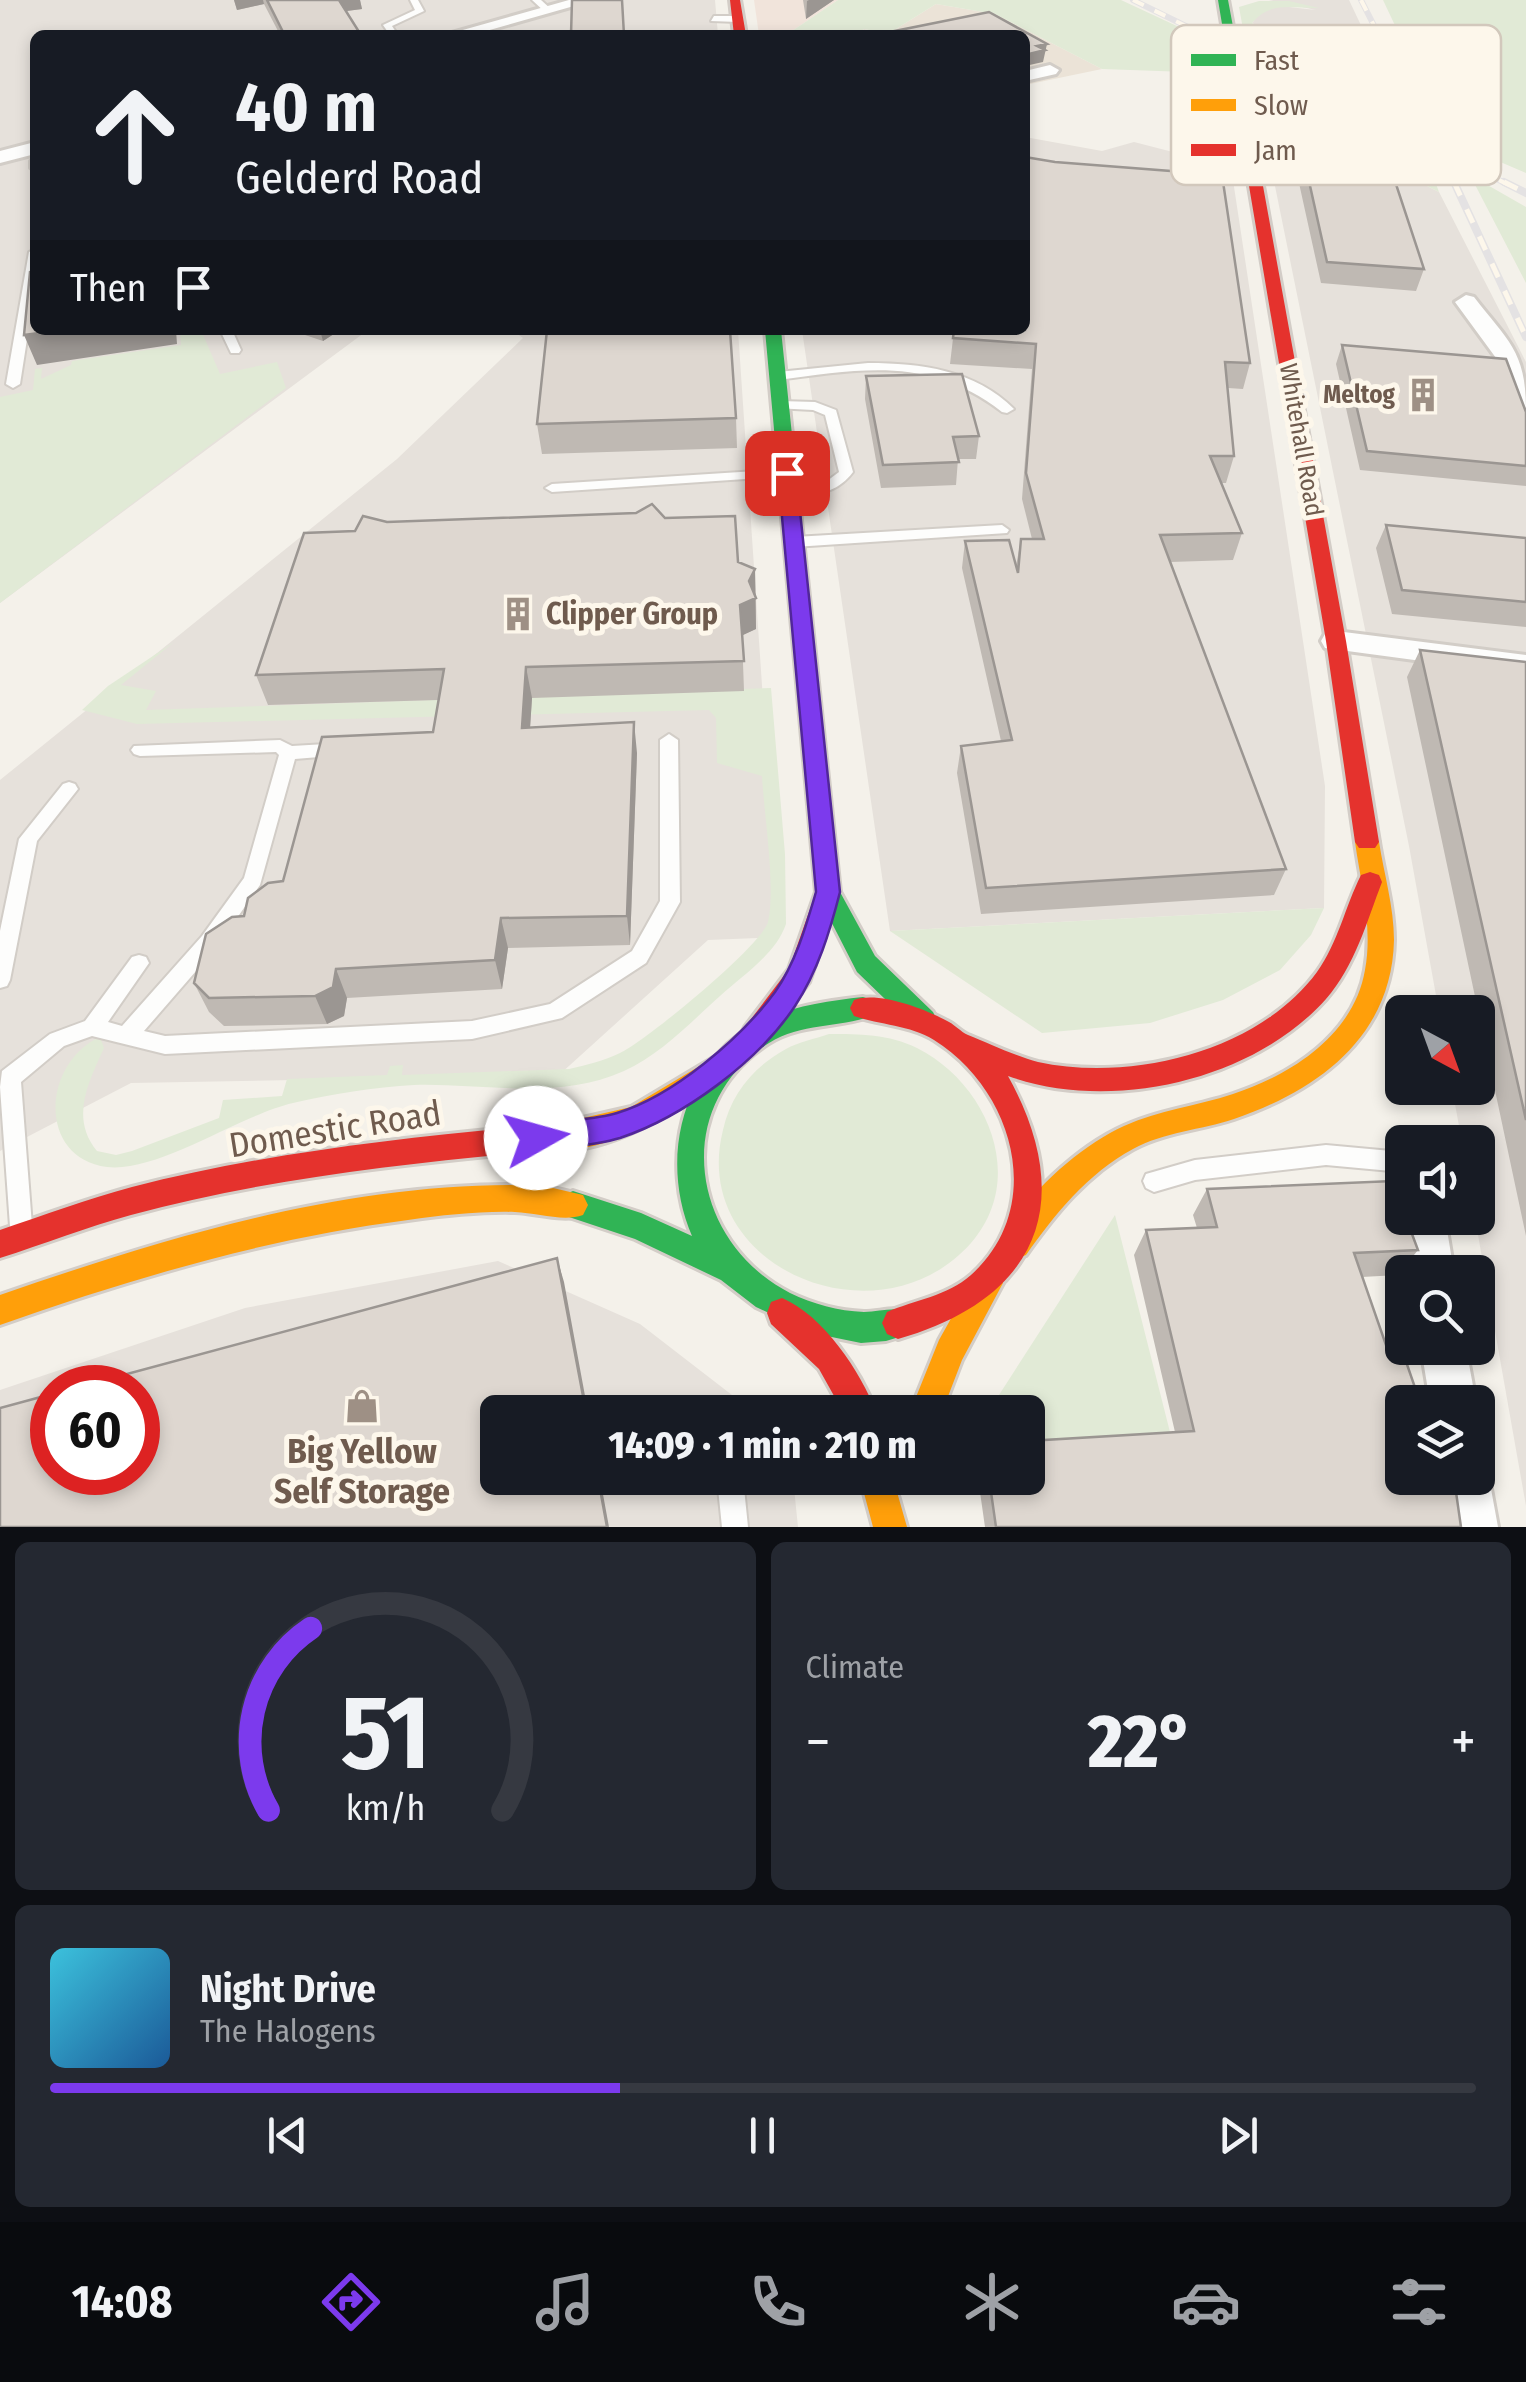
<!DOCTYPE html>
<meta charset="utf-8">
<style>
body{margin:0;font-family:"Fira Sans Condensed",sans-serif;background:#242831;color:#f1f3f6;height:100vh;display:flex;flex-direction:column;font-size:38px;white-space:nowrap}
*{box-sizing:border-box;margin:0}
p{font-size:32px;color:#9ea1a6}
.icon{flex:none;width:55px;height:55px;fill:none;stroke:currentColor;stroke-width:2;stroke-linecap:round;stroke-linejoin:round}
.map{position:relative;height:1527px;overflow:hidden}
.details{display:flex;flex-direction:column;gap:15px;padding:15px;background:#0d0f14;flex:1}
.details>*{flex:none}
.banner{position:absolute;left:30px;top:30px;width:1000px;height:305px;border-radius:15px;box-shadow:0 5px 15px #0003;background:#171b24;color:#f1f3f6;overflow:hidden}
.needle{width:65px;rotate:139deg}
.buttons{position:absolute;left:1385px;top:995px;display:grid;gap:20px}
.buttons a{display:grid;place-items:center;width:110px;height:110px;border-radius:15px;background:#171b24;box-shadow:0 5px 15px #0003;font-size:50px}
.speed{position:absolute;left:30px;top:1365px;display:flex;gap:20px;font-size:50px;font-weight:700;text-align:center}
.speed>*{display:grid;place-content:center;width:130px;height:130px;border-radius:50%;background:#171b24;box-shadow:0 5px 15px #0003;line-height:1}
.speed .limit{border:15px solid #d22;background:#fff;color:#111}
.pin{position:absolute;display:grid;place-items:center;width:85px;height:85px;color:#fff;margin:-42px;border-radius:20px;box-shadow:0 5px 15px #0006}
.me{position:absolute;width:110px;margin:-55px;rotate:83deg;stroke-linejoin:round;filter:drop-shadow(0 0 8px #0008)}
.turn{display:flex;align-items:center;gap:35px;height:210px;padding:0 40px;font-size:45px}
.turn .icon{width:130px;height:130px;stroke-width:2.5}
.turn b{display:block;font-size:70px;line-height:85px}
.then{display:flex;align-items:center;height:95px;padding:0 40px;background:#0003;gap:20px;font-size:38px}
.big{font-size:75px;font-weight:800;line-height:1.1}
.details .card{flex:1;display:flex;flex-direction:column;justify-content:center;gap:15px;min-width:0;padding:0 35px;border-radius:15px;background:#242831}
.details .dial{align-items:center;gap:0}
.dial svg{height:260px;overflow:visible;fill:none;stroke:#363941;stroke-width:7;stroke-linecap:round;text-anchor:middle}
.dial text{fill:#f1f3f6;stroke:none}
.song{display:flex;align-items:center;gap:30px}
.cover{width:120px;height:120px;border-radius:15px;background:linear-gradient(135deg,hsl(190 70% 55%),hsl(210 70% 35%))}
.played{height:10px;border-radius:5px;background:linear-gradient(90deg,#7c3aed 40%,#363941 40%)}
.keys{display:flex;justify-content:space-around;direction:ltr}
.heat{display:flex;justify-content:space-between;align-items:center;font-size:55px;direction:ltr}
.details .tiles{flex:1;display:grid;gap:15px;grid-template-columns:1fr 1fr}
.card:last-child{grid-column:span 2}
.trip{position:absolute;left:480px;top:1395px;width:565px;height:100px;border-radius:15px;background:#171b24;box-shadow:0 5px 15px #0003;font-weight:800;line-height:100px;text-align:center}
.tabs{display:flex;height:160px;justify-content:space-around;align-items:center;background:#090b0e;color:#9ea1a6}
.tabs .icon{width:70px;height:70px}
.tabs .selected{color:#7c3aed}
.tabs b{font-size:45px;color:#f1f3f6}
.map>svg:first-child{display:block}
</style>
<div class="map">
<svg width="1526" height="1527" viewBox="0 0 1526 1527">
<rect width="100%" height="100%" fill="#f4f1ea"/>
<!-- residential -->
<path fill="#ebe3d7" d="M936,4L995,14L1102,69L1025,85V35H856L864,29L888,34Z"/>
<!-- commercial -->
<path fill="#f1e4db" d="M754,0H838L786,35H759Z"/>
<!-- industrial -->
<path fill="#e6e1db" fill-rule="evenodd" d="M0,0H715L718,35H35V330H368L0,603Z
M1269,0H1349L1394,95L1252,23L1261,12L1280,6L1316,10Z
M1290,117L1439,192L1526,362V1506L1475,1218L1478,1142H1462L1452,1088H1478V1012H1439L1409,846L1262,122Z
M1025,137L1102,151L1134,142L1231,167L1325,786L1324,908L890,931L802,330H1025Z
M512,330H738L779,937L708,940L559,1075L131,1083L0,1151V780L397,459L523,338Z
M498,1261L640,1324L754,1412H498V1478H793L798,1527H0V1390L245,1308ZM52,1388H138V1472H52Z"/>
<!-- green -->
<path fill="#e1ead6" d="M838,0H1121L1209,41L1215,73L1102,69L995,14L936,4L888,34L864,29L856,35H786Z
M1383,0H1526V173L1449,140Z
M1259,1H1289L1319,8C1294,9 1271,0 1252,23L1394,95L1413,125L1258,51L1245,40L1239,7Z
M1256,64L1421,144L1439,192L1290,117L1262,121L1254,86Z
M1470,175L1526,207V283Z
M180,330H201L220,374L277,362L286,388L0,603V397L33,390L35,369L42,368L41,379L71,365L72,361L181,345Z
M174,642L121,685L156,691L146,710L771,688L785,854L786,924C776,954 742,976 720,996C691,1022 660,1055 624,1071C557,1101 484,1083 414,1085C375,1087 331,1094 293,1103C240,1115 158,1173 107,1167C37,1158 42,1063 100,1037L104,1048C88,1083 70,1118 97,1151L116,1155L132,1151L219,1118L223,1100L282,1096L287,1079L387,1075L390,1066L403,1065L402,1075L569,1069C586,1065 604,1061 620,1053C646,1041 762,945 768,922C776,888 764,814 762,776L717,763L716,718L709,710L137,724L82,710L108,686Z
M1324,908L1311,935L1280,970L1223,1000L1150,1023L1042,1033L890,931Z
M829,1034C859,1034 889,1034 917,1048C987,1083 1028,1178 971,1243C879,1347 688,1268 723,1130C731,1094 753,1067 786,1049C798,1042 815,1039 829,1034Z
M1115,1215L1172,1440L1028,1449V1412H988Z"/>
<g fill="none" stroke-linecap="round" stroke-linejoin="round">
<!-- lane casing -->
<g stroke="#d2cdc7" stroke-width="4">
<path id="lane" d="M410,0H418L424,11L392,26L398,35H390L383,25L415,10Z
M532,0H541L552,10L545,12Z
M714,16H738L742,19L738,22L711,21Z
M35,158V171L30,168V161Z
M35,249V288L20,384L13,388L6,384L29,252Z
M220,330H232L241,350L239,353H231Z
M868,363C921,363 975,370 1014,409L1007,413L1002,412C930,356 863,369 778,380L772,376L778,372Z
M780,401L815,402L836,410L853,472C836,495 809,498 783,494V488L823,484L839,472L825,415L813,410L775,408V402Z
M786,469L793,473L791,476L552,492L545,488L552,484Z
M1002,525L1009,530L1007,533L794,547L787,542L794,537Z
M669,734L678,740L680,902L646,963L562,1018L472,1039L165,1054L92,1036L64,1046L21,1082L32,1226L29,1234L21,1237L13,1234L10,1226L0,1087L2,1071L50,1034L85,1021L132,957L139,955L146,957L149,963L108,1022L122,1026L202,936L244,878L279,755L276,752L140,756L134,754L131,750L134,746L280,740L292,746L343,743L352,749L343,755L295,759L260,885L216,948L144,1031L165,1036L472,1021L550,1004L632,951L660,901V740Z
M69,782L75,784L78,789L37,841L10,980L7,986L0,988V931L19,839L63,784Z
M1326,1145L1402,1152V1172L1326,1165L1195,1180L1154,1192L1146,1188L1143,1181L1146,1174L1195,1160Z
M717,1478H743L748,1527H722Z"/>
</g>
<!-- street casing -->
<g stroke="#d2cdc7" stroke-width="6">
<path id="street" d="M569,0H595L472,35H445Z
M1050,65L1059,70L1056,74L1025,81V71Z
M35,142V154L0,163V151Z
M1466,295L1474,297C1507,340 1526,351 1526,408L1514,401L1496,358L1455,302Z
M1336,631L1526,655V675L1325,648L1321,641L1325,634Z
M1403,1218H1445L1454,1272H1410Z
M1421,1348H1466L1476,1402H1430Z
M1478,1459L1489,1478L1498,1527H1448L1441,1478H1478Z"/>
</g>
<!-- fast casing -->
<g stroke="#d3cdc7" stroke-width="6">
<path id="fast" d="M1218,0H1228L1263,186L1256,190L1249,186Z
M765,330H781L840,892L875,956L933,1012L937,1020L933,1028L924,1031L915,1028L857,972L816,892Z
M863,997L872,1000L876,1008L872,1016C838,1028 801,1023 769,1043C669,1107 691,1242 790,1293C813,1304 838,1311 864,1312C880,1312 894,1306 909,1312L914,1323L909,1334L886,1341L861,1343L812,1333L756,1307L721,1280L635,1239L563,1215L558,1205L563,1195L573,1191L641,1213L692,1236C660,1162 680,1069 752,1026C785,1007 826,1001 863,997Z"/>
</g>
<!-- slow casing -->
<g stroke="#d3cdc7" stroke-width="6">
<path id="slow" d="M1367,833L1375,836L1379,842C1384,874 1394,907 1394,940C1392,1036 1319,1090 1234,1119C1201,1130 1164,1132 1133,1149C1087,1174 1055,1214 1026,1255L1015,1259L1004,1255L1000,1245C1020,1199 1079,1146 1124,1126C1159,1110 1197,1106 1233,1094C1291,1075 1354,1035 1365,970C1373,927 1361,885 1355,842L1359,836Z
M718,1055L728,1059L732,1067L728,1075C687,1107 591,1166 539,1146L535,1137L539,1128L631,1107Z
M513,1185L553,1188L583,1195L588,1205L583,1215C564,1222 537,1213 515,1212C480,1211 444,1215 408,1220C268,1238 133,1278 0,1325V1295C165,1238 337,1185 513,1185Z
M988,1268L999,1272L1003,1283L962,1360L942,1412H910L939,1340L977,1272Z
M860,1478H893L907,1527H873Z"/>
</g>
<!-- jam casing -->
<g stroke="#d3cdc7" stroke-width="6">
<path id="jam" d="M730,0H740L746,35H734Z
M1256,182L1263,186L1346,641L1379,842L1375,848H1359L1355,842L1326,641L1249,186Z
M1370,872L1379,875L1382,882C1367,921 1355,966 1326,999C1253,1081 1110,1113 1008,1076C1078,1203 1038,1299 898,1339L887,1334L882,1323L887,1312C915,1300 947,1296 971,1275C1047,1207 1014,1090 934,1040C910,1025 880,1025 854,1016L850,1008L854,1000C879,991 925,1009 949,1022C955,1025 961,1032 968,1035C988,1043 1015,1056 1038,1062C1131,1082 1258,1052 1317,972C1338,943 1345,907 1361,875Z
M828,882L837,885L840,892L809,982L763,1043L754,1047L745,1043L741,1035L745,1027L789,969L816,892L819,885Z
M549,1124L559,1128L563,1137L559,1146L549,1150C409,1163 268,1178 131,1215C87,1227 44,1244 0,1258V1230C44,1215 87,1199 132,1187C268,1152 409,1137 549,1124Z
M782,1298C823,1315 861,1372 876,1412H843L819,1369L771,1324L767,1313L771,1302Z"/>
</g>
<!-- lane -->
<use href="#lane" fill="#fdfdfc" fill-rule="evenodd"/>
<!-- street -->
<use href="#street" fill="#fdfdfc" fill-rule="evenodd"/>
<!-- fast -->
<use href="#fast" fill="#30b455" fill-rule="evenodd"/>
<!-- slow -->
<use href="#slow" fill="#ff9f0a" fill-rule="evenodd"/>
<!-- jam -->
<use href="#jam" fill="#e5322d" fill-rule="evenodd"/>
<!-- rail-far1 casing -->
<g stroke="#e4e2e3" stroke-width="6">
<path id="rail-far1" d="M1133,0L1509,185
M1361,0L1455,185"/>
</g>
<!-- rail casing -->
<g stroke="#e4e2e3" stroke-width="8">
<path id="rail" d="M1454,182L1526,337
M1504,182L1526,193"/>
</g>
<!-- rail-far1 -->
<use href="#rail-far1" stroke="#fdf7eb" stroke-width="4" stroke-dasharray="12" stroke-linecap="butt"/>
<!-- rail -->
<use href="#rail" stroke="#fdf7eb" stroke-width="5" stroke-dasharray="15" stroke-linecap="butt"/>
</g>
<!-- wall -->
<path fill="#bfb9b3" d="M234,0H360L362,9L346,11L278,31L264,4L237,10Z
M803,0H834L806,19Z
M1294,114L1347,164L1424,269L1416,291L1321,283L1288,133Z
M290,330H340L323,341Z
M954,330L1250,363L1243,389L1228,388L1234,456L1226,483H1221L1242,533L1233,560L1170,562L1286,869L1274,895L981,914L957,773L961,746L1001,741L962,568L965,541L1016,566L1021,539H1032L1022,499L1032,369L950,364Z
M1342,345L1526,412V486L1360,470L1336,364Z
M866,376L979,436L976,459H958L956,485L881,488L865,399Z
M736,418L737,448L542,454L537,424Z
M665,518L738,562L755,569L756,629L742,635L744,691L532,698L530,728L637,753L630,945L508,948L502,989L347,998L344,1016L327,1024L224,1026L209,1012L194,983L244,916L283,881L433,732L438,700L268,705L256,675L355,531L387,522Z
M1386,525L1526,538V627L1392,614L1376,548Z
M1420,650L1526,662V1236L1407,677Z
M1207,1189L1418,1250L1398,1275L1362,1277L1387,1348L1461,1527H985L978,1478H1028L1175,1432L1134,1255L1146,1230L1197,1228L1193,1215Z"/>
<!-- shaded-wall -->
<path fill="#9b9692" d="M234,0H263L264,4L237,10Z
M336,0H360L362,9L339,12Z
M809,0H834L806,19L807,1Z
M1047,44L1043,62L1025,66V55L1037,46Z
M61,330H176L177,344L37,365L24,335Z
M320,330H340L323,341Z
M755,569L756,629L741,636L740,605L749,581Z
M526,667L532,698L528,759L522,728Z
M634,722L637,753L630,945L627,916Z
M501,918L508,948L502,989L495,960Z
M336,969L347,998L344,1016L327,1024L315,996Z
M557,1258L564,1282L588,1412H586Z
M598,1478H600L609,1527H607Z"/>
<!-- building -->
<path fill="#ded7d0" stroke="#9b9692" stroke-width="2.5" d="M267,0H339L361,35H261L282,30Z
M572,0H622L624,35H571Z
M989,12L1047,44L1037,46L1045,50L1025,55V35H901L895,31Z
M1294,114L1334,116L1347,164L1390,166L1424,269L1327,262Z
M1025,157L1055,162L1222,175L1250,363L1225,362L1234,456H1210L1242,533L1160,535L1286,869L986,888L961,746L1012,740L965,541L1009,540L1018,573L1021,539H1044L1026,473L1036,344L953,338L954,330H1025Z
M35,271V330H61L24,335L30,272Z
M547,330H730L736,418L537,424Z
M1342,345L1506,359L1526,412V466L1367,451Z
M962,374L979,436L953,437L959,462L883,465L866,376Z
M652,504L665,518L735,516L738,562L755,569L749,581L756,598L740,605L744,661L526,667L522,728L634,722L627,916L501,918L495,960L336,969L333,987L315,996L209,998L194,983L206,934L232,917L244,916L248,898L268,883L283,881L322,737L433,732L444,669L256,675L304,533L355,531L363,516L387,522L636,513Z
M1386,525L1526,538V602L1402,590Z
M1420,650L1526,662V1120Z
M1393,1181L1402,1208V1218H1406L1418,1250L1354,1253L1387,1348L1401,1347L1420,1402H1402V1478H1454L1461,1527H996L989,1478H1028V1441L1194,1431L1146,1230L1217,1227L1207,1189Z
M557,1258L586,1412H498V1478H598L607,1527H0V1408L52,1394V1472H138V1388H75Z"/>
<!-- route -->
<path fill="#7c3aed" stroke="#51269a" stroke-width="2.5" d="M787,467L796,473L840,892C830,931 818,971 795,1006C758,1062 683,1117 620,1138C594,1146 563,1147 536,1151L526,1147L522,1138L526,1129C555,1118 588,1122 617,1113C673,1096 740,1039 775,992C796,962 806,926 816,892L778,473Z"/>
<!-- icons -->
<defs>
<g id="building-bare" transform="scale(2.7)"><path d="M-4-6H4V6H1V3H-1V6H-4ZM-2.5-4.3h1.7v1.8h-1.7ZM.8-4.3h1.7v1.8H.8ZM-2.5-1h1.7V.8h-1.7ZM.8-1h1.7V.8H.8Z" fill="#9e9085" stroke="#fdf7eb" stroke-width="2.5" paint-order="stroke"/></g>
<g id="shop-bare" transform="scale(2.7)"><path d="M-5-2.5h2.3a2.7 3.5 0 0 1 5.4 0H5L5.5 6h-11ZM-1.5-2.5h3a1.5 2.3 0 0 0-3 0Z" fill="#9e9085" stroke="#fdf7eb" stroke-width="2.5" paint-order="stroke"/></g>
</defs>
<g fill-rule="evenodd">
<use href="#building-bare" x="1423" y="395"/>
<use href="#building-bare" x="518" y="614"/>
<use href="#shop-bare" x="362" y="1406"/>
</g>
<g text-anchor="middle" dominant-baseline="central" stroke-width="10" stroke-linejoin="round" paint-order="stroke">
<!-- far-poi labels -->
<g font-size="25" font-weight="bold" fill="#6f5b4e" stroke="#fdf7eb" text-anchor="end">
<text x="1395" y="395">Meltog</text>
</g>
<!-- far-street labels -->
<g font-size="25" fill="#6f5b4e" stroke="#fdf7eb">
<text transform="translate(1301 440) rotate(80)">Whitehall Road</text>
</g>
<!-- poi labels -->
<g font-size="30" font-weight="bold" fill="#6f5b4e" stroke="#fdf7eb" text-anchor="start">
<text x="546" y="614">Clipper Group</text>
</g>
<!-- near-street labels -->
<g font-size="35" fill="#6f5b4e" stroke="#fdf7eb">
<text transform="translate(335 1129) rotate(-9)">Domestic Road</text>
</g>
<!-- near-poi labels -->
<g font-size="35" font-weight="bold" fill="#6f5b4e" stroke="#fdf7eb">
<text x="362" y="1451">Big Yellow<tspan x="362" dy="40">Self Storage</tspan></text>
</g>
</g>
<!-- legend -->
<rect x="1171" y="25" width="330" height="160" rx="15" fill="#fdf7eb" stroke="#d2c8bc" stroke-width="2.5"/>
<rect x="1191" y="54" width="45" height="12" fill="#30b455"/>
<rect x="1191" y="99" width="45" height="12" fill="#ff9f0a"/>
<rect x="1191" y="144" width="45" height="12" fill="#e5322d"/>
<g font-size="28" fill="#6f5b4e">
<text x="1254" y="70">Fast</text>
<text x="1254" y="115">Slow</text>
<text x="1254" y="160">Jam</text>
</g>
</svg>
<div class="buttons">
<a><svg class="needle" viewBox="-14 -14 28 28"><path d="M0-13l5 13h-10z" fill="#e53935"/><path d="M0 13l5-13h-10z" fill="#9ea1a6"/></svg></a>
<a><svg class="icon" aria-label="sound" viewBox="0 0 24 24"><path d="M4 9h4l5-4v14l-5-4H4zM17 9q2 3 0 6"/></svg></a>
<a><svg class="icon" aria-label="search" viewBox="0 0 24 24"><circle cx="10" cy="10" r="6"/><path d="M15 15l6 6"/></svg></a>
<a><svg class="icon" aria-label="layers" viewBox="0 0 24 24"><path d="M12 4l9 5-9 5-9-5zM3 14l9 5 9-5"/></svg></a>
</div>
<div class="speed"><div class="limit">60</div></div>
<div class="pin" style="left:787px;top:473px;background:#d93025"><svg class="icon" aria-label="arrive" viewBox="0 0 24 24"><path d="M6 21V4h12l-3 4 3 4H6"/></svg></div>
<svg class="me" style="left:536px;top:1138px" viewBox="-20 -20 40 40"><circle r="19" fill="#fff"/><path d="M0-13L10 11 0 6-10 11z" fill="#7c3aed"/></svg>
<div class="trip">14:09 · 1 min · 210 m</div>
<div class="banner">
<div class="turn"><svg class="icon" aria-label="ahead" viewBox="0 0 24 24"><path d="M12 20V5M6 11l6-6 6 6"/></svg><div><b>40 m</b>Gelderd Road</div></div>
<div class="then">Then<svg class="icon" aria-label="arrive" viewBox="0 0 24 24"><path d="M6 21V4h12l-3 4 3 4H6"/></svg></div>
</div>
</div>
<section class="details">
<div class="tiles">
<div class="card dial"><svg viewBox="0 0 100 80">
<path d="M14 69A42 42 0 1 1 86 69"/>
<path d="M14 69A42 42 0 0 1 27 13" stroke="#7c3aed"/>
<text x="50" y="56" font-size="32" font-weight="700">51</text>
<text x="50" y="72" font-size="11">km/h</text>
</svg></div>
<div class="card"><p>Climate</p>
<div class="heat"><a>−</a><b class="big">22°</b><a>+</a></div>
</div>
<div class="card">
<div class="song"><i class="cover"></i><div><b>Night Drive</b><p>The Halogens</p></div></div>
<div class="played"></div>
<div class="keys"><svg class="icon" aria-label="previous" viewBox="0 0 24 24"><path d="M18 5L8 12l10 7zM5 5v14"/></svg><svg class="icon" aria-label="pause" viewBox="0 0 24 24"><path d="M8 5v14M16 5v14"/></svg><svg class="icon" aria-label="next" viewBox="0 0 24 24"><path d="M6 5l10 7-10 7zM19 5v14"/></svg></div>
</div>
</div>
</section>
<nav class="tabs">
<b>14:08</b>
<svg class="icon selected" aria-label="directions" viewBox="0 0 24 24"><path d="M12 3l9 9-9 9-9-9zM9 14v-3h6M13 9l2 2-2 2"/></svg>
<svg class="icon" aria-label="music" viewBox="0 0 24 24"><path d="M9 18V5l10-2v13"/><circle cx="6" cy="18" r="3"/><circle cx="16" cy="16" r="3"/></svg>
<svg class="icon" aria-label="phone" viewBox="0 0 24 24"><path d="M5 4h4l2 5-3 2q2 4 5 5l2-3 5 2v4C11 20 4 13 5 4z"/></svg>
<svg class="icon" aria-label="climate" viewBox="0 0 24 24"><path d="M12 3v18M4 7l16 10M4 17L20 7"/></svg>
<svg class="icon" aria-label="car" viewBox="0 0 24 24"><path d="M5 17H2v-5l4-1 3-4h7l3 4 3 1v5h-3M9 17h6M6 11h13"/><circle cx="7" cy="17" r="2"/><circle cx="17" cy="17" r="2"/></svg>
<svg class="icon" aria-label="filters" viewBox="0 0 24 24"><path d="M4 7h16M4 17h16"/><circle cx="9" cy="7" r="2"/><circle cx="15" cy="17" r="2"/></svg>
</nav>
